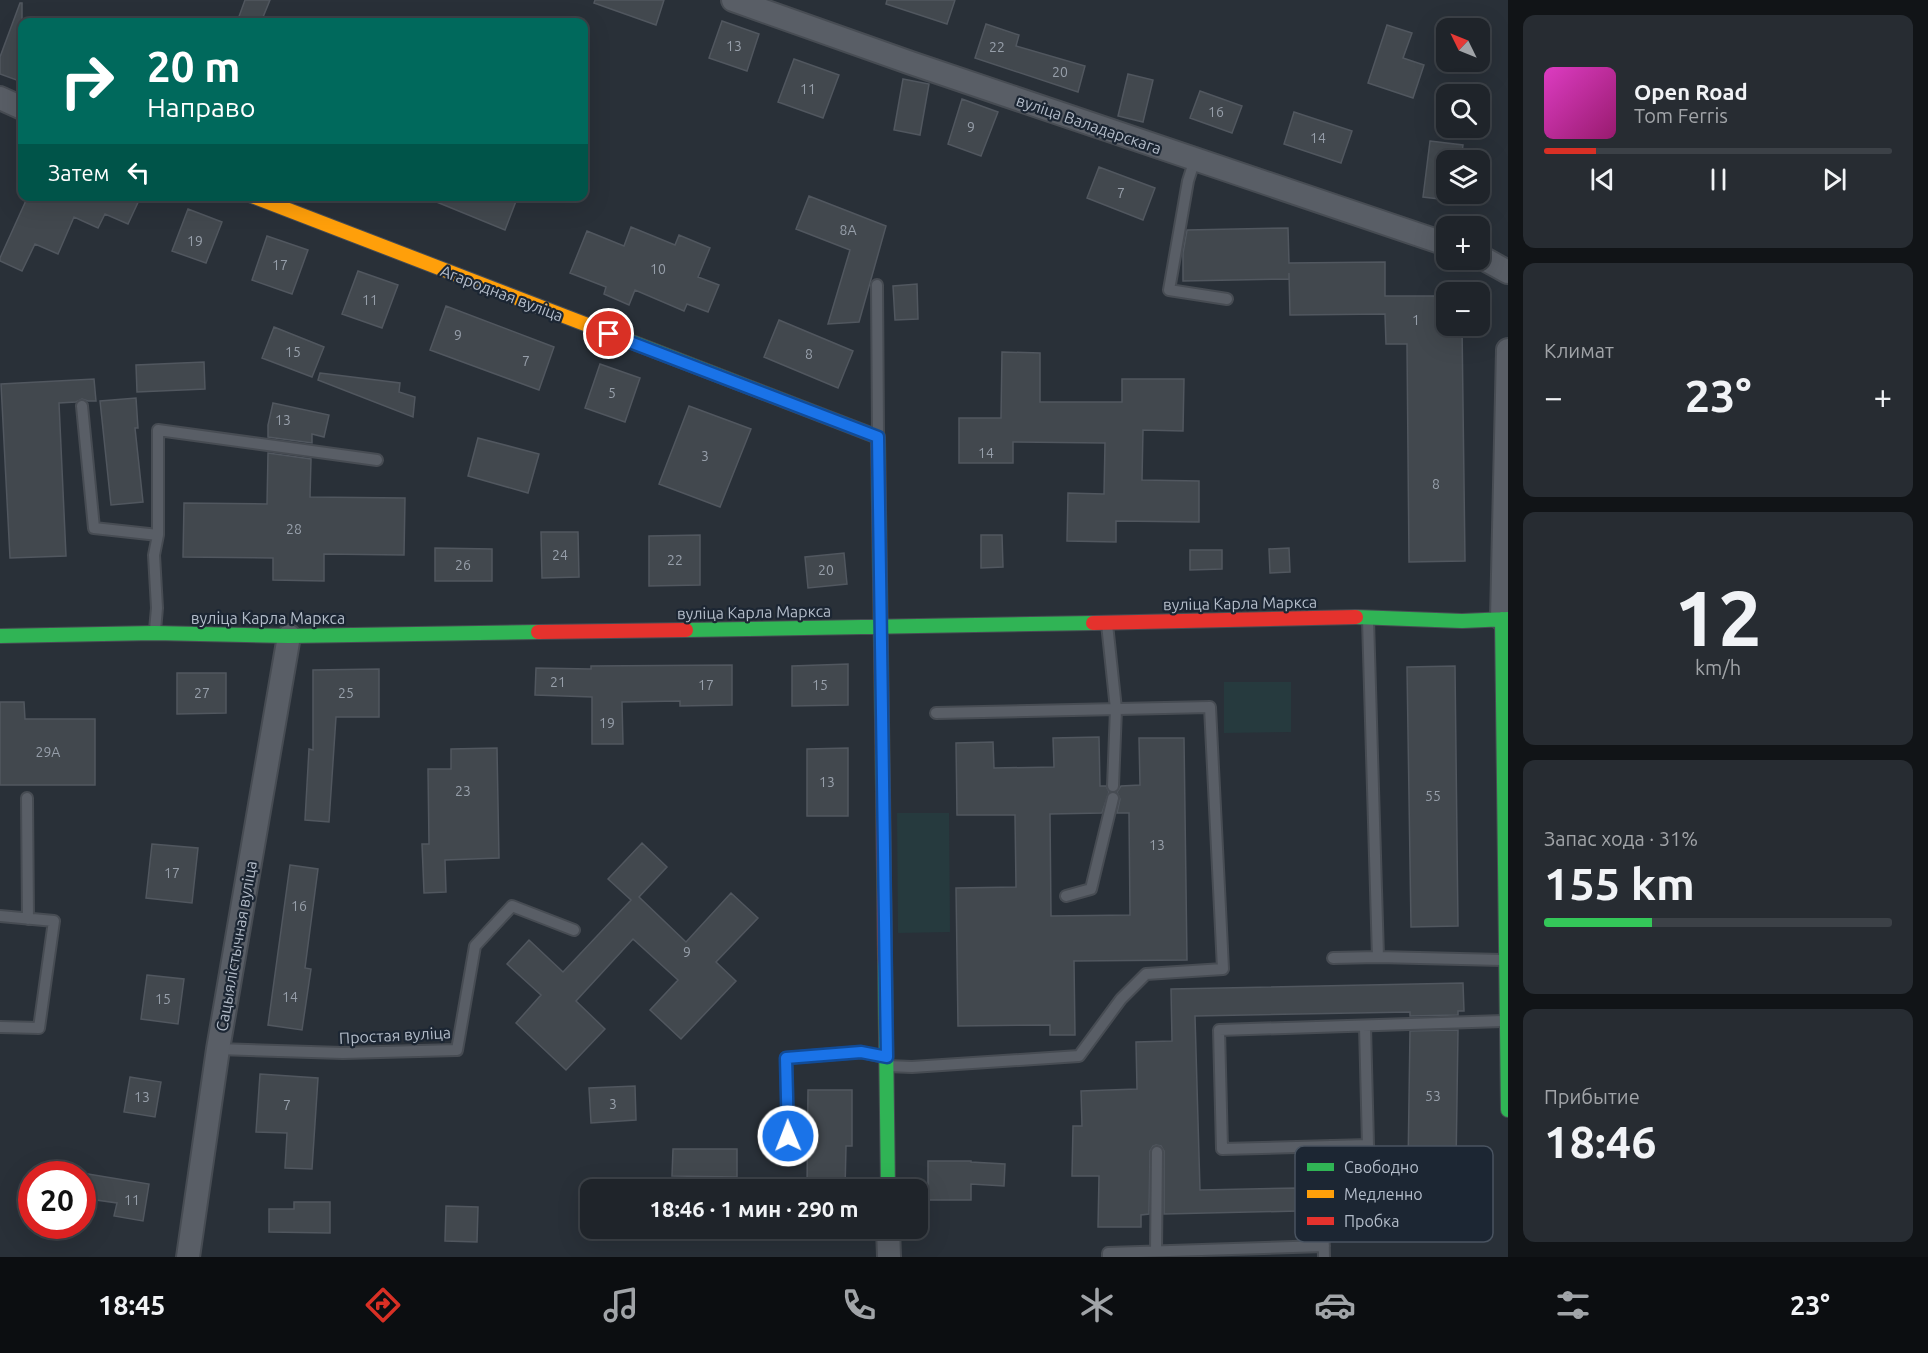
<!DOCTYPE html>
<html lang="ru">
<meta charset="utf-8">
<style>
body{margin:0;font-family:Ubuntu,sans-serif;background:#272c32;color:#f1f3f6;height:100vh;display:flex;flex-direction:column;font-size:22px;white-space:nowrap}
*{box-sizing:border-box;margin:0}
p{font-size:20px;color:#a1a4a8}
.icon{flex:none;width:33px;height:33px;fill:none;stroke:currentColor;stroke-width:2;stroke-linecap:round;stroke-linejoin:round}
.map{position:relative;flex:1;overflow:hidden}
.drawer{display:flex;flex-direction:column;gap:15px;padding:15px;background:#111417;width:420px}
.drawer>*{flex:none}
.top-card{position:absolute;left:18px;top:18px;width:570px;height:183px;border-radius:12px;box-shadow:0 6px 24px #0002,0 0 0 2px #3c4147;background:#00695c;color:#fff;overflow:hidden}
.needle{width:39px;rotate:313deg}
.controls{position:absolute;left:1436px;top:18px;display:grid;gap:12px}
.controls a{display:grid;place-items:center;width:54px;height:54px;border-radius:12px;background:#1f242a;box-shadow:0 6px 24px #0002,0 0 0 2px #3c4147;font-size:30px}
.speed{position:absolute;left:18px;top:1161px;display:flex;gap:12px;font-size:30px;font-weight:700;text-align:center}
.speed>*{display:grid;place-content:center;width:78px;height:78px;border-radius:50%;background:#1f242a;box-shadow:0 6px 24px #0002,0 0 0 2px #3c4147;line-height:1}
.speed .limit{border:9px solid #d22;background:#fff;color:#111}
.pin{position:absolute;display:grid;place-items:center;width:51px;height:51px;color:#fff;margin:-26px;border:3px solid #fff;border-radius:50%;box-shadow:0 2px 6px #0007}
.me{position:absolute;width:66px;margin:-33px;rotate:359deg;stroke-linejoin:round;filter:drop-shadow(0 0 4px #0008)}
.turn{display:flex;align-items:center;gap:21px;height:126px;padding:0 30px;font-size:27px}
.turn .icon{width:78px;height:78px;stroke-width:2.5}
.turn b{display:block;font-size:42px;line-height:51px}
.then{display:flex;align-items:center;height:57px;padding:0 30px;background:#0003;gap:12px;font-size:22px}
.big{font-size:45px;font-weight:700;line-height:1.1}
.drawer .card{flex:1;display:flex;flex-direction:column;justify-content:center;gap:9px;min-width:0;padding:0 21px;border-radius:12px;background:#272c32}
.drawer .dial{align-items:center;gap:0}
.dial b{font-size:78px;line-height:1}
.song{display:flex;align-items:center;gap:18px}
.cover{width:72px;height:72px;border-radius:9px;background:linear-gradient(135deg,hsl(310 70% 55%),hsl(320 70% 35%))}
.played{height:6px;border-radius:3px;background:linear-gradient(90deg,#d93025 15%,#3c4147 15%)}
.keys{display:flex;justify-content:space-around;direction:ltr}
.heat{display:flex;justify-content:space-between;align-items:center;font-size:33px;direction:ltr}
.charge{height:9px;border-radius:4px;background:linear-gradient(90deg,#34c759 31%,#3c4147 0)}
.trip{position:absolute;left:580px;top:1179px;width:348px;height:60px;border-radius:12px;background:#1f242a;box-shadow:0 6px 24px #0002,0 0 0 2px #3c4147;font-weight:700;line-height:60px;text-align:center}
.tab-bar{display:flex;height:96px;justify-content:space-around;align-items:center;background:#0c0e11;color:#a1a4a8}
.tab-bar .icon{width:42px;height:42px}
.tab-bar .selected{color:#d93025}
.tab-bar b{font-size:27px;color:#f1f3f6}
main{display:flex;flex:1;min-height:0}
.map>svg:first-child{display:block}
</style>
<main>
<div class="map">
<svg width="1508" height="1257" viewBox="0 0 1508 1257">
<rect width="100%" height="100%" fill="#293038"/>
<!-- green -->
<path fill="#263a3e" d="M1224,682H1291V732L1224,733Z
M897,813H949L950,932L898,933Z"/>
<!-- building -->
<path fill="#42484e" stroke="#51575f" stroke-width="1.5" d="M245,0H270L261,22H237Z
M595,0H664L656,25L594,3Z
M887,0H955L947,24L886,4Z
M20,3H22V82L0,74V57Z
M722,21L759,34L747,71L709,58Z
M986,24L1019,35L1016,46L1085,66L1078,92L975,58Z
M1387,25L1412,33L1403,58L1424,65L1413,98L1368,83Z
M794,59L839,75L823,118L778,102Z
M1128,74L1153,80L1143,122L1118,116Z
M903,79L929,84L920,135L894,130Z
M1200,91L1242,106L1232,133L1190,118Z
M962,99L998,112L981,156L948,144Z
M1294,112L1352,131L1341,163L1284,144Z
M1430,141L1463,145L1461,160H1446V194H1457L1456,201L1423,197Z
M1099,167L1155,188L1143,220L1087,198Z
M28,196H141L128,224L105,214L98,228L74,217L58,254L35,244L22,271L0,261V258Z
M422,196H518L505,230Z
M809,196L886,226L859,322L828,324L850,250L796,229Z
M188,209L222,222L206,263L172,251Z
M631,227L675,245L679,235L710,248L698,277L719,285L708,312L687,304L684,311L635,290L629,305L604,294L606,287L570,273L587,231L624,246Z
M1288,228L1289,263L1385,262V296H1446V326H1462L1465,561L1409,562L1407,344H1386L1385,314L1290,315L1289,273V279L1183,281V253L1187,230Z
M267,236L308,250L292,294L252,280Z
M358,271L398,285L382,328L342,314Z
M917,284L918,319L895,320L893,286Z
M446,306L554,347L539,390L430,350Z
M779,320L853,351L838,388L764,357Z
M274,327L324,347L312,377L262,358Z
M1002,352L1040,353V402H1122V379H1184L1183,431L1143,430L1142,480L1199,481V522L1116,521V542L1067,541L1068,493L1104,494L1105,443L1013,442V463H959V418H1001Z
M204,362L205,389L137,392L136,365Z
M600,364L640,378L625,422L585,408Z
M320,373L400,383L399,392L415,397L413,417L318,380Z
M94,379L96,401H88L82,399L76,402L59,403L66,556L10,558L1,384Z
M136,398L138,428H135L143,502L111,505L100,401Z
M273,403L329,415L324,437L312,434V443L268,437V425Z
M689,406L751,429L720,507L659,484Z
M478,438L539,454L528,493L468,476Z
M268,453L311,459L310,497L405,498L404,555L324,554V581L273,580V558L183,557L184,503L267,504Z
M541,532H578L579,577L542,578Z
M700,535V585L649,586V536Z
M981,535H1002L1003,567L981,568Z
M435,548L492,549V581H435Z
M1289,548L1290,572L1270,573L1269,549Z
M1190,550H1222V569L1190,570Z
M844,553L847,584L808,588L805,557Z
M848,664V705L792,706V666Z
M732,665V705L680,706V701L622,702L623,744H592V697L535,695L536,668L591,669V666Z
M1455,666L1458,926L1411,927L1407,667Z
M379,669V717H336L329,822L305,820L309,749L313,750V670Z
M177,673H226V713L177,714Z
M0,702H24L25,719H95V785H0Z
M1099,737L1100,786H1106L1109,792L1102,813L1050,814L1051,916L1130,915L1129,813H1117L1120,799L1117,792L1121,786L1140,785L1139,738H1184L1187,960L1074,961L1075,1035H1050V1025L958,1026L956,888L1016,887L1015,815H957L956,743L993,742L994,768L1054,767L1053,738Z
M497,748L499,858L445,860L446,892L424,893L422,844H429L428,769H451V749Z
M848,748V816H807V749Z
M642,843L667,867L639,897L686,942L731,893L758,918L716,962L736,981L681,1039L650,1010L678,980L633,939L576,1001L605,1029L566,1070L516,1023L541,995L507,964L529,940L563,972L631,900L608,879Z
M152,844L198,848L192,903L146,898Z
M290,865L318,869L305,968L311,969L302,1030L268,1025Z
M147,975L184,979L178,1024L141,1019Z
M1463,983L1464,1011H1458V1015L1410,1016V1012L1195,1016L1200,1190L1297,1188L1298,1211L1164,1214V1151L1161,1146L1156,1145L1153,1146L1150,1151L1149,1214L1141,1215V1227H1098L1099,1176H1072L1073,1126H1082L1081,1091L1137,1089L1136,1042L1172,1041L1171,989Z
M1458,1030L1455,1236L1336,1234L1337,1187L1395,1188V1168H1408L1410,1031Z
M260,1074L318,1078L312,1169L285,1168L287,1133L256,1132Z
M130,1077L161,1082L155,1117L124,1112Z
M635,1086L636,1120L591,1123L589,1088Z
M808,1090H852V1146H846L845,1190H807Z
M673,1149H737V1177L672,1176Z
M928,1161H971V1162L1005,1164L1004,1186L971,1184V1200H928Z
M82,1173L149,1184L143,1221L114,1216L117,1203L82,1198Z
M294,1202H330V1233L269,1232V1209H294Z
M446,1206L478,1207L477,1242L445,1241Z"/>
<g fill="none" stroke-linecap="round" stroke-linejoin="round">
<!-- lane casing -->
<g stroke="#474c53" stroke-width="14">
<path id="lane" d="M1195,159L1188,181L1169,290L1227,299
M877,285L878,434
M82,406L94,528L158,535
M1107,624L1116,709L1113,786
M155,630L157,608L154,555L158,535V430L377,460
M27,798L28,919
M1066,896L1091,889L1113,798
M0,916L54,921L39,1028L0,1027
M1378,957L1502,960
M1333,958L1378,957L1368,620
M1365,1026L1368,1145L1222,1149L1219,1030L1503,1021
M218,1049L343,1053L457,1050L475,946L512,906L574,930
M887,1066L912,1067L1079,1056L1121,999L1146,974L1223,969L1210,707L936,713
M788,1136L786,1058L861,1052L884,1057
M1156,1251L1157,1152
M1108,1257V1253L1324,1246
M1324,1257L1323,1209L1330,1146"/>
</g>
<!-- street casing -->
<g stroke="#474c53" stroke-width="26">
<path id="street" d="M733,0L911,63L1446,244
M0,98L22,108
M1479,256L1508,272
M1502,619L1508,350
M888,1228L889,1257
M188,1257L218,1049L289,636"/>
</g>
<!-- fast casing -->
<g stroke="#474c53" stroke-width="16">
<path id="fast" d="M611,334L878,437L883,792
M1356,617L1462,621L1508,619
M1502,619L1508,1110
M686,630L1093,623
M0,636L154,633L289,636L538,632
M885,961L888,1190"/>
</g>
<!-- slow casing -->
<g stroke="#474c53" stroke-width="16">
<path id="slow" d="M252,196L611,334"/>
</g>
<!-- jam casing -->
<g stroke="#474c53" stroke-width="16">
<path id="jam" d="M1093,623L1356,617
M538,632L686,630
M883,792L885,961"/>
</g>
<!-- lane -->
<use href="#lane" stroke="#595e66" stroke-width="10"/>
<!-- street -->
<use href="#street" stroke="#595e66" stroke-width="22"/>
<!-- fast -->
<use href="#fast" stroke="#30b455" stroke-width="14"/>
<!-- slow -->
<use href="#slow" stroke="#ff9f0a" stroke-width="14"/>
<!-- jam -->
<use href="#jam" stroke="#e5322d" stroke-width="14"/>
</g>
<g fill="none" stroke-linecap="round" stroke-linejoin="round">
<!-- route casing -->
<g stroke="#114b97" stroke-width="15">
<path id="route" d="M609,334L878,437L887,1057L861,1052L786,1058L788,1136"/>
</g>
<!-- route -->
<use href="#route" stroke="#1a73e8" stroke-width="10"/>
</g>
<g text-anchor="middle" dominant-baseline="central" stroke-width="4.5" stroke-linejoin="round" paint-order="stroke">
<!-- number labels -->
<g font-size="14" fill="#979faa">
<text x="734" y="46">13</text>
<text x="997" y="47">22</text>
<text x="1060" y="72">20</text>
<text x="808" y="89">11</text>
<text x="1216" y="112">16</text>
<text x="971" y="127">9</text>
<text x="1318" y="138">14</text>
<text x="1121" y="193">7</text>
<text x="848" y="230">8А</text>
<text x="195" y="241">19</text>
<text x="280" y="265">17</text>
<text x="658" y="269">10</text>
<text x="370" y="300">11</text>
<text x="1416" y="320">1</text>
<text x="458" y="335">9</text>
<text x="293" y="352">15</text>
<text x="809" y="354">8</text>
<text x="526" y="361">7</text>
<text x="612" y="393">5</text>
<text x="283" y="420">13</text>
<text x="986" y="453">14</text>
<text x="705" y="456">3</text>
<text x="1436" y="484">8</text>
<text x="294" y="529">28</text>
<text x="560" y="555">24</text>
<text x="675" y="560">22</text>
<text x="463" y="565">26</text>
<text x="826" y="570">20</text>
<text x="558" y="682">21</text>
<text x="706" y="685">17</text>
<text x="820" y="685">15</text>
<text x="202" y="693">27</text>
<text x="346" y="693">25</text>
<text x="607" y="723">19</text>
<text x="48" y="752">29А</text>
<text x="827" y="782">13</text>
<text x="463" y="791">23</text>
<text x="1433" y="796">55</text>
<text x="1157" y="845">13</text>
<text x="172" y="873">17</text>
<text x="299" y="906">16</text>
<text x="687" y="952">9</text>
<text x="290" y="997">14</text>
<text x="163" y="999">15</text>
<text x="1433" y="1096">53</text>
<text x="142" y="1097">13</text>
<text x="613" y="1104">3</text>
<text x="287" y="1105">7</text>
<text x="132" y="1200">11</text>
</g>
<!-- street labels -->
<g font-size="16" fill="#b3bcc9" stroke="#1c2633">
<text transform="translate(1089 124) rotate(19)">вуліца Валадарскага</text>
<text transform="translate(502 293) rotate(21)">Агародная вуліца</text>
<text transform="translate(1240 603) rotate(-1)">вуліца Карла Маркса</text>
<text transform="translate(754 612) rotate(-1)">вуліца Карла Маркса</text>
<text x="268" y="618">вуліца Карла Маркса</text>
<text transform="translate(236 946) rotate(-80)">Сацыялістычная вуліца</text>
<text transform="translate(395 1035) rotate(-3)">Простая вуліца</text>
</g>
</g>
<!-- legend -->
<rect x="1295" y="1146" width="198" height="96" rx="9" fill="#1c2633" stroke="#495360" stroke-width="1.5"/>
<rect x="1307" y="1163" width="27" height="8" fill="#30b455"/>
<rect x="1307" y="1190" width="27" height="8" fill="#ff9f0a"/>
<rect x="1307" y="1217" width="27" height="8" fill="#e5322d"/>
<g font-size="16" fill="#b3bcc9">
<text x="1344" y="1173">Свободно</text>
<text x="1344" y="1200">Медленно</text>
<text x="1344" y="1227">Пробка</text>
</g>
</svg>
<div class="controls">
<a><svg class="needle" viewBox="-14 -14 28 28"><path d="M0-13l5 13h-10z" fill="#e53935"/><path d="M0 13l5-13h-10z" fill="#a1a4a8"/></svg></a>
<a><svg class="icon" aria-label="search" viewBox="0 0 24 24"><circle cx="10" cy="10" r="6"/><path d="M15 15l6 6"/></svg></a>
<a><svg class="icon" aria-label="layers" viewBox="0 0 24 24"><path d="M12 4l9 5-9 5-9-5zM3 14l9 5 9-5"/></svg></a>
<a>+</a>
<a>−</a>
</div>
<div class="speed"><div class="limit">20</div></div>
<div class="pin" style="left:609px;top:334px;background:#d93025"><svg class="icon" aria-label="arrive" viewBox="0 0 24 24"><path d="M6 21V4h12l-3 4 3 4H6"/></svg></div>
<svg class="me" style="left:788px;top:1136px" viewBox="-20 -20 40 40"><circle r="17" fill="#1a73e8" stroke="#fff" stroke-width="3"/><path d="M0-11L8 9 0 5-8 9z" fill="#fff"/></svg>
<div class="trip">18:46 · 1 мин · 290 m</div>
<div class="top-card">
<div class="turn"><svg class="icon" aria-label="right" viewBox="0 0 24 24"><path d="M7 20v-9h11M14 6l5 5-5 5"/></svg><div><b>20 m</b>Направо</div></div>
<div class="then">Затем<svg class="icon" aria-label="left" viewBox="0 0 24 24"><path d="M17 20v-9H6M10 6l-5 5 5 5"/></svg></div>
</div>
</div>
<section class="drawer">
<div class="card">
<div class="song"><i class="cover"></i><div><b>Open Road</b><p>Tom Ferris</p></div></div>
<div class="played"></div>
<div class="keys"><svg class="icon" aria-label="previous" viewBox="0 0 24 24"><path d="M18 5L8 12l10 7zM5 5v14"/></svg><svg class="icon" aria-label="pause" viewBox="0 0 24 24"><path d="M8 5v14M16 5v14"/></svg><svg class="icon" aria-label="next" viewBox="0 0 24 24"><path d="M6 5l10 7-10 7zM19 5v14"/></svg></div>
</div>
<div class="card"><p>Климат</p>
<div class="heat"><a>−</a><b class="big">23°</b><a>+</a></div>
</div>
<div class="card dial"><b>12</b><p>km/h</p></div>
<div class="card"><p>Запас хода · 31%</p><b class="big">155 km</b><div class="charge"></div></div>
<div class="card"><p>Прибытие</p><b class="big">18:46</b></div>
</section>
</main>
<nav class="tab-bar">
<b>18:45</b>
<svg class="icon selected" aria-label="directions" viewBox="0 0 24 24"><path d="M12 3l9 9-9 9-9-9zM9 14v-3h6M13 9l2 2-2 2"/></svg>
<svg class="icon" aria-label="music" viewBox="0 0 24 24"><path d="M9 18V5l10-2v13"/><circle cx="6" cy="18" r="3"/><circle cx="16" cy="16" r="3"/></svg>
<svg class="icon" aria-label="phone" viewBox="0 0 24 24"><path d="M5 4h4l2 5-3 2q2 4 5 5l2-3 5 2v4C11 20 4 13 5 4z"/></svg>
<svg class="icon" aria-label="climate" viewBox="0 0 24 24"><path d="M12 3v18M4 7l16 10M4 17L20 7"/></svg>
<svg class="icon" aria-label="car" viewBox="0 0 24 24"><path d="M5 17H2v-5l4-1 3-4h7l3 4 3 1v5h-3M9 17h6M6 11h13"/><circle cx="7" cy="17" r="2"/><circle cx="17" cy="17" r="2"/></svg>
<svg class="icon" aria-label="filters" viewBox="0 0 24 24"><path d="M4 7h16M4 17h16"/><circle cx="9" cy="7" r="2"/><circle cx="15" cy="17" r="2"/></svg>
<b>23°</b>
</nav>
